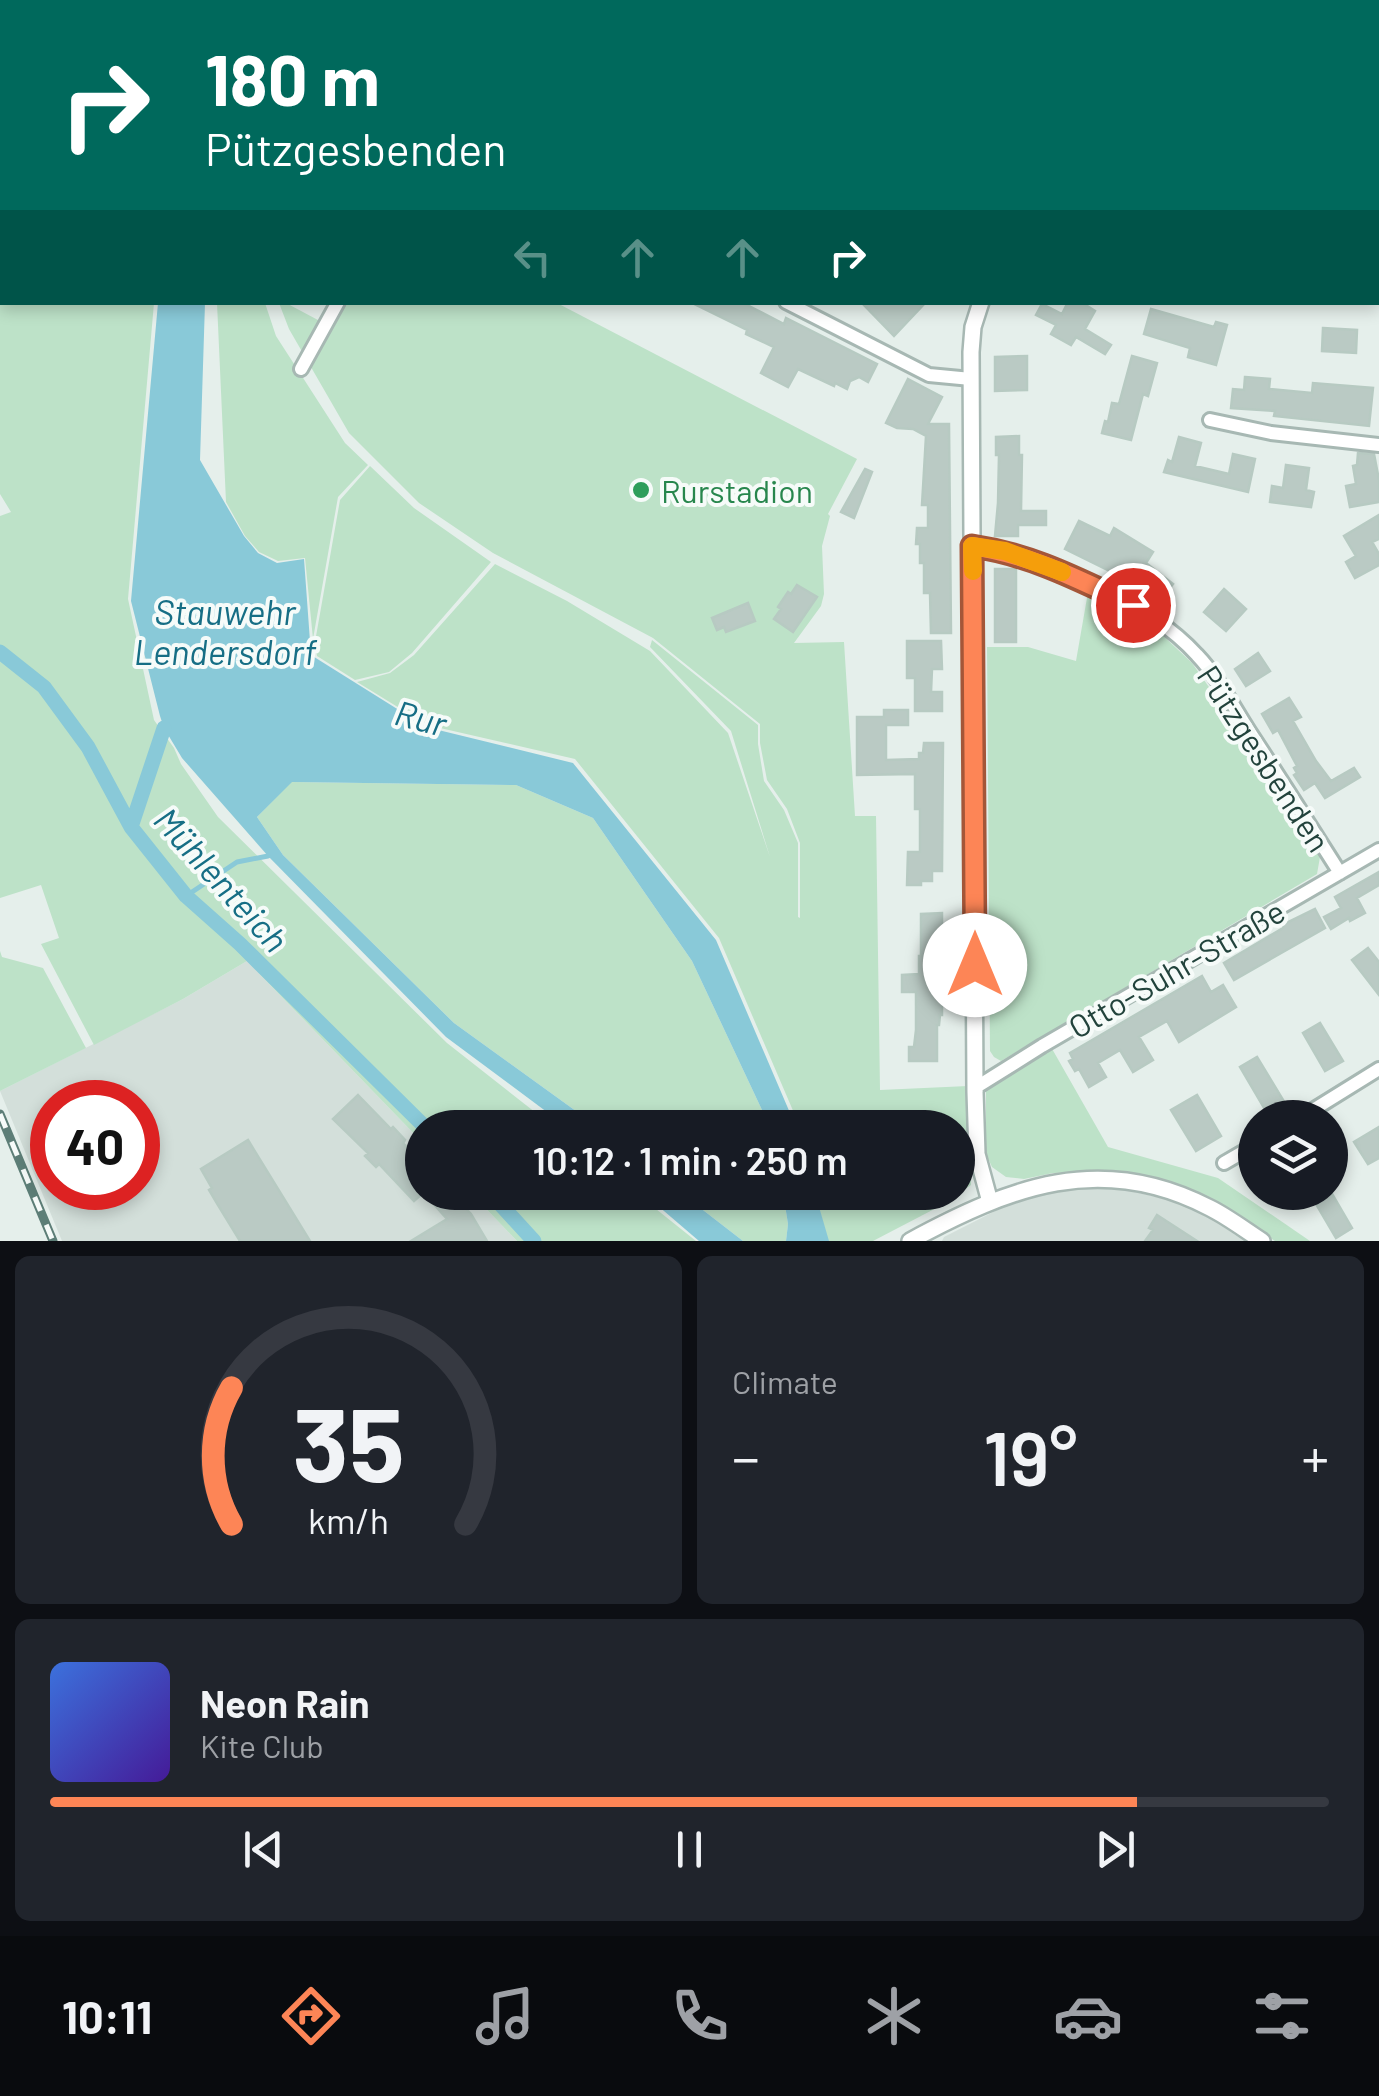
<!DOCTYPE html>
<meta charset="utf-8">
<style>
body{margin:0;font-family:Barlow,sans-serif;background:#20242c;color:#f1f3f6;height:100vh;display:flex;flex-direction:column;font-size:38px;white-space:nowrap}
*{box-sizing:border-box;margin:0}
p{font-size:32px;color:#9ea1a6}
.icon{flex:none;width:55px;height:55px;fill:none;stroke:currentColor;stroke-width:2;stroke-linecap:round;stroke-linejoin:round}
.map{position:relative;height:1241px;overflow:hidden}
.side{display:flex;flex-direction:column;gap:15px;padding:15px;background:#0d0f14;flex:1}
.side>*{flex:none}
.hud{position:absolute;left:0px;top:0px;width:1380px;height:305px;box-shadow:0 5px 15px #0003;background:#00695c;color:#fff;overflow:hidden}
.buttons{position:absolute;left:1238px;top:1100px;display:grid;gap:20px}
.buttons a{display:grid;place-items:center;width:110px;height:110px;border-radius:50%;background:#171b24;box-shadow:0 5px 15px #0003;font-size:50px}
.speed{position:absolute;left:30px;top:1080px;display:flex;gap:20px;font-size:50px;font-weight:700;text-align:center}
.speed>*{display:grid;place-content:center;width:130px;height:130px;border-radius:50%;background:#171b24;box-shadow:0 5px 15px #0003;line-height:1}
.speed .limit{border:15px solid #d22;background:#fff;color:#111}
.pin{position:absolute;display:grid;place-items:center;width:85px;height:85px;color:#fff;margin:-42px;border:5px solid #fff;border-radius:50%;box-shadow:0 2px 10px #0007}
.me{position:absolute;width:110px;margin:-55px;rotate:0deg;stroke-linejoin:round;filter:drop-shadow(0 0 8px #0008)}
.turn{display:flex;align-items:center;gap:35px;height:210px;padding:0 40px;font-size:45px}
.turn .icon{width:130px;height:130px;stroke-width:2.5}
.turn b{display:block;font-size:70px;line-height:85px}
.lanes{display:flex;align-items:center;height:95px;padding:0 40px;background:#0003;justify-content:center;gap:50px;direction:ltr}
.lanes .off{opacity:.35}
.big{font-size:75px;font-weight:600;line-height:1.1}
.side .card{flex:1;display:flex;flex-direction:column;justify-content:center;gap:15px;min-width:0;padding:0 35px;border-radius:15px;background:#20242c}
.side .dial{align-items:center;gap:0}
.dial svg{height:260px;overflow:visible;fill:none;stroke:#363941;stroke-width:7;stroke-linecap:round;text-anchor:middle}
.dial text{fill:#f1f3f6;stroke:none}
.song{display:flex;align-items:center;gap:30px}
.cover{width:120px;height:120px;border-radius:15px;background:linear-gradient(135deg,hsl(220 70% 55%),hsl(260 70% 35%))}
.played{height:10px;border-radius:5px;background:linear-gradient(90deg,#fd8556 85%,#363941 85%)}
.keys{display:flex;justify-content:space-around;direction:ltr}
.heat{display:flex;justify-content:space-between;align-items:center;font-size:55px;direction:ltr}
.side .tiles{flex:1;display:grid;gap:15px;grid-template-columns:1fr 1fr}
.card:last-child{grid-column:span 2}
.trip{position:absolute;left:405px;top:1110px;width:570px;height:100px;border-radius:50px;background:#171b24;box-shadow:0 5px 15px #0003;font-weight:600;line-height:100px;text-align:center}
.tabs{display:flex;height:160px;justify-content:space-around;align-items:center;background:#090b0e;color:#9ea1a6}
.tabs .icon{width:70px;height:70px}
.tabs .selected{color:#fd8556}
.tabs b{font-size:45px;color:#f1f3f6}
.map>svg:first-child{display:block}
</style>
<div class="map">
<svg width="1379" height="1241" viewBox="0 0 1379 1241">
<rect width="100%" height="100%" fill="#e5efeb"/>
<!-- built -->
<path fill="#d3dfda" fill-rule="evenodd" d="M247,961L422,1142V1192L471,1193L517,1241H62L0,1091L183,999ZM52,1102H138V1188H52Z
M1110,1186L1177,1202L1208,1216L1244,1241H942L944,1237L1007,1205L1041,1193L1056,1189Z"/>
<!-- green -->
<path fill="#bde2c8" d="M0,0H149V2H2V302L154,303L128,599L154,720L174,748L181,764L218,817L447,1043L554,1127L422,1128V1142L247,961L183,999L94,1045L41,944L59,938L41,885L0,898V516L11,512L0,494Z
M217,303H265L276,336L345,443L368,465L338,497L313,639L305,558L278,561L259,552L245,536L226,502Z
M279,303H286L333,328L346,303H557L857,459L828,514L830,516L822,546L824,594L821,606L794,643L844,642L855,816H876L880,1090L968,1086L971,1185L944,1204L873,1241H828L815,1193L958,1192V1128L800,1127L719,938L575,759L427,725L357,682L390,673L414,655L495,564L567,601L650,651L728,733L770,857L731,731L650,647L652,640L758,725V744L764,781L784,810L798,843V917L800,918V843L787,809L767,780L760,743V724L653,638L493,553L419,503L349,433L289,329Z
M370,466L414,508L491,562L412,653L389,672L355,680L317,656L315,642L340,500Z
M1088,592L1133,611L1157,630L1192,663L1223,707L1320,857L1317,874L1001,1061L994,1057L990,1051L987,647H1028L1076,661Z
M291,782L516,785L593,818L692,961L770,1127H598L454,1023L283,855L257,817Z
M0,951L2,957L43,968L86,1048L0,1091Z
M1051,1047L1108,1147L1218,1178L1310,1241H1275L1214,1201L1187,1188L1134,1174L1109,1171L1053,1173L1024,1179L1006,1177L992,1167L986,1154V1086Z
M471,1193H636L696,1241H517Z
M681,1193H783L788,1224L786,1241H743Z"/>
<!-- water -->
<path fill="#89c9d8" d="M158,303H205L200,460L244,536L258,553L277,563L304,559L311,655L426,727L573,763L716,940L796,1127H770L692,961L593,818L516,785L292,782L257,817L283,855L454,1023L598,1127H567L446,1037L268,856L182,758L164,728L160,716L131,601Z
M643,1193H681L743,1241H699Z
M783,1193H815L829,1241H786L788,1224Z"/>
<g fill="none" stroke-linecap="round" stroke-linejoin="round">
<!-- stream -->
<path stroke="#89c9d8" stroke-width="5" d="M186,896L237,862L268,856"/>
<!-- canal -->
<path stroke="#89c9d8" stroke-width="15" d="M0,652L44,687L88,747L131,827L186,896L240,944L426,1128
M131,827L164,728
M489,1192L534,1241"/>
</g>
<!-- building -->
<path fill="#bacac4" stroke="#b7cac2" stroke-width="2.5" d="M690,302H741L784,324L786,318L877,364L868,382L859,377L850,381L847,389L835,383L834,386L798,369L788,387L761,373L774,347L746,334L747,330Z
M861,302H926L894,336Z
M1068,302H1081L1095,311L1085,329L1111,345L1105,354L1076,337L1071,345L1051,334L1056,325L1036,315L1042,304L1062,314Z
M1151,309L1214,327L1216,322L1227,325L1216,365L1188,357L1190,348L1144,334Z
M1323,328L1357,330L1356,353L1322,351Z
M1027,356V390L995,391V357Z
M1132,356L1157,363L1148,396L1143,394L1131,440L1102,433L1105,421L1108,422L1112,403L1119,404Z
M1245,377L1270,379L1269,389L1312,393L1313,383L1373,388L1369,426L1274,416L1275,411L1231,408L1233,389L1244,390Z
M908,379L942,397L928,424H949L951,633H931L930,593H924V563H920V544H916L917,528H928V505H922L926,436L913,429L897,428L886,423Z
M1019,436V455H1022L1021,511H1046V525H1018V536H995L998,503L999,455H996V437Z
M1179,437L1201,443L1195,466L1229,474L1233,454L1255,459L1248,492L1164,472L1168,460L1172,462Z
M1358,453L1374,454L1379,480V502L1350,507L1346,486L1356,484L1353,466L1357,465Z
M1286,465L1309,468L1306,490L1314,492L1311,507L1270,502L1272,486L1283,488Z
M865,469L872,472L854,518L841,512Z
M1379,515V539L1372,542L1379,554V565L1355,578L1346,562L1356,556L1344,536Z
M1079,521L1110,536L1114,528L1153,552L1146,563L1173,584L1162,598L1139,579L1136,583L1117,572L1116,574L1065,549Z
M995,569H1016V642H995Z
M797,585L817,597L793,632L774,619L781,609L778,607L788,592L791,594Z
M1224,589L1246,609L1226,631L1204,612Z
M748,603L755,621L726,632L724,627L717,630L712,618Z
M907,641H941L942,669H932L931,692H942V711H915V678H907Z
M1258,653L1270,671L1246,686L1235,669Z
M1289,698L1301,717L1293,721L1316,761L1331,781L1354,768L1360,777L1325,798L1315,783L1304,790L1294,775L1297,773L1294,768L1297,766L1278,730L1273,733L1262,714Z
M884,710H908V725H886V760L919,759V753H923L924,743H943L942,871H932V881H921V885H907L908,852H920V809H915V774L857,775V717H884Z
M1379,872V885L1357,898L1365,913L1350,921L1349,918L1331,929L1324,917L1341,908L1335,897Z
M1315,909L1325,928L1234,980L1224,963L1283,928L1284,924Z
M942,913V1015H940L939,1025H937V1061H909V1047H914L916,1030V992H902V975L919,974V956H921V914Z
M1368,948L1379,962V995L1352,960Z
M1202,976L1211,992L1223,985L1236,1007L1179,1042L1167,1021L1139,1037L1153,1060L1133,1072L1120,1050L1098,1063L1106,1077L1089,1087L1079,1069L1075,1071L1069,1061L1073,1059L1070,1053Z
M1320,1023L1343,1061L1325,1071L1303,1033Z
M1257,1057L1288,1108L1273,1118H1270L1240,1067Z
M358,1095L391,1129L393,1127L405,1140L403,1143L422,1163V1194L414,1201L379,1164L376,1167L365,1156L368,1153L333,1119Z
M1197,1095L1221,1136L1196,1151L1171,1110Z
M1379,1127V1158L1368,1164L1354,1142Z
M248,1140L310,1241H240L218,1205L209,1190L212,1188L201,1169Z
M423,1192H450L471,1214L487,1241H411L447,1219Z
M1309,1192H1331L1352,1228L1336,1238Z
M1157,1215L1197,1241H1145L1153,1230L1149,1228Z"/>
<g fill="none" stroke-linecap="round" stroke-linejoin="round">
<!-- minor casing -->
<g stroke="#a7b8b3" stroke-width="18">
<path id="minor" d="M648,0L653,2
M1171,0L1172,2
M1275,0L1277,2
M1353,0L1355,2
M494,2L495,0
M788,2L789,0
M1022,2L1026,0
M1378,27L1379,28
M1378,120L1379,121
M786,302L929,375L971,379
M301,369L338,302
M1210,420L1271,433L1379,445
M973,546C1044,557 1148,601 1197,655C1218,677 1233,706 1249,731C1280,778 1310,826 1340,873
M975,1088L1042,1046L1379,850
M1300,1118L1379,1069
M1224,1163L1255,1145"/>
</g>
<!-- tertiary casing -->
<g stroke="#a7b8b3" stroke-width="20">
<path id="tertiary" d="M1211,2L1212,0
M981,302L973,327L971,352L975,1092L977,1154L990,1202
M910,1241C1010,1187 1101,1151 1210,1208C1228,1217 1245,1230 1262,1241"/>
</g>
<!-- minor -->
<use href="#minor" stroke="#fff" stroke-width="12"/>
<!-- tertiary -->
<use href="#tertiary" stroke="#fff" stroke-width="15"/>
<!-- rail casing -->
<g stroke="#5d7e77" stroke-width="9">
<path id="rail" d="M0,1114L53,1241"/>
</g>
<!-- rail -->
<use href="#rail" stroke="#f6fbf9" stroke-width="5" stroke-dasharray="15" stroke-linecap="butt"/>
</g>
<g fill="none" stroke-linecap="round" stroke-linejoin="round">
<!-- route casing -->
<g stroke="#a45638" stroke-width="25">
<path id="route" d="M975,965L972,546C1033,555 1079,580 1133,605"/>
</g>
<!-- route -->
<use href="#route" stroke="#fd8556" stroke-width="18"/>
<!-- slow -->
<path stroke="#f59e0b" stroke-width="18" d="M973,571L972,546L1005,551L1062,572"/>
</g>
<!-- markers -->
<circle fill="#2e9e5b" stroke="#f6fbf9" stroke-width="4" cx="641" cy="490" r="10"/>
<g text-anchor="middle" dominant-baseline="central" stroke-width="8" stroke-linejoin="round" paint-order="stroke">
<!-- leisure labels -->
<g font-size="32" fill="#27864d" stroke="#f6fbf9" text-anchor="start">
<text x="661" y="490">Rurstadion</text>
</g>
<!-- street labels -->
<g font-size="32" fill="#22433c" stroke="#f6fbf9">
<text transform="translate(1265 758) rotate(57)">Pützgesbenden</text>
<text transform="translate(1176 968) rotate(-30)">Otto-Suhr-Straße</text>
</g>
<!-- water labels -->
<g font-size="35" font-style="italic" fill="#166e85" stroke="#f6fbf9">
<text x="225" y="611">Stauwehr<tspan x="225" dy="40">Lendersdorf</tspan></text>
<text transform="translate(421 717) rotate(15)">Rur</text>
<text transform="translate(222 879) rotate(48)">Mühlenteich</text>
</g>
</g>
</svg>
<div class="buttons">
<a><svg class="icon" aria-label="layers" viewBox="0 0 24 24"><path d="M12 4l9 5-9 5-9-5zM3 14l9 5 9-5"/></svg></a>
</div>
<div class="speed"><div class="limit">40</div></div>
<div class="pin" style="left:1133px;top:605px;background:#d93025"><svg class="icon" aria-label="arrive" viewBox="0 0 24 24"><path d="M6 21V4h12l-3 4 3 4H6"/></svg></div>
<svg class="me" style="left:975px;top:965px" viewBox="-20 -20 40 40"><circle r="19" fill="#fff"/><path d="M0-13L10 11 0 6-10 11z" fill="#fd8556"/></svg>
<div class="trip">10:12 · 1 min · 250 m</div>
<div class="hud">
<div class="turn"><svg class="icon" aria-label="right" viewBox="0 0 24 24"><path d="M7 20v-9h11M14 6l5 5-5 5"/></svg><div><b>180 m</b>Pützgesbenden</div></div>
<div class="lanes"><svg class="icon off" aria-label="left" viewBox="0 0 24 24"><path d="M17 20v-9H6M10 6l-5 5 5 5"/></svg><svg class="icon off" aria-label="ahead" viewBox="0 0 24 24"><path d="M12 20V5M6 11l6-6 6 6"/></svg><svg class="icon off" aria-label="ahead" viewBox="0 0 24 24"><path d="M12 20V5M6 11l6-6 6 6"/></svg><svg class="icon" aria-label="right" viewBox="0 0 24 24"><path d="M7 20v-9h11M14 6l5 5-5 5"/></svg></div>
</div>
</div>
<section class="side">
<div class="tiles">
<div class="card dial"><svg viewBox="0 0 100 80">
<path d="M14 69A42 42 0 1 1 86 69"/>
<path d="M14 69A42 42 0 0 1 14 27" stroke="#fd8556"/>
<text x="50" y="56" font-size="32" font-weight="700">35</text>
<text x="50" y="72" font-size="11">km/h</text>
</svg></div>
<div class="card"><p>Climate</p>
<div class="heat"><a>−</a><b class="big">19°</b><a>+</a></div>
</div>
<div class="card">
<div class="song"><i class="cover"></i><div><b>Neon Rain</b><p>Kite Club</p></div></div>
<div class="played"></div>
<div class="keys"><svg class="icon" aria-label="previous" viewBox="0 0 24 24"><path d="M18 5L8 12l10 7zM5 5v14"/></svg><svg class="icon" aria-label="pause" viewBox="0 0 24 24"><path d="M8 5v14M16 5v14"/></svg><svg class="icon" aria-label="next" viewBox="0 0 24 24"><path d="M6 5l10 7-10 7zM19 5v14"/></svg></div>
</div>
</div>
</section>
<nav class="tabs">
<b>10:11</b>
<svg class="icon selected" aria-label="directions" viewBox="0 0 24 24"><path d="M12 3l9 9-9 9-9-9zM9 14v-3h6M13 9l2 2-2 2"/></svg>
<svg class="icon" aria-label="music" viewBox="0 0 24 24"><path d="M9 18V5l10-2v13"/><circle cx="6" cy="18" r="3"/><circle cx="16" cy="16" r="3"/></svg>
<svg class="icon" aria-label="phone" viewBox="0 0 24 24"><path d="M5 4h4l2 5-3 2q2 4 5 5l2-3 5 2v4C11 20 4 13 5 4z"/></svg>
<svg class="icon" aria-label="climate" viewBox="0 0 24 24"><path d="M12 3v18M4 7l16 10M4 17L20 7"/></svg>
<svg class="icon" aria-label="car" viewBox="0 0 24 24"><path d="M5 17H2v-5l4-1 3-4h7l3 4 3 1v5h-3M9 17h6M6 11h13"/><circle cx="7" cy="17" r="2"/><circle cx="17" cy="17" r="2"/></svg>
<svg class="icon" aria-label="filters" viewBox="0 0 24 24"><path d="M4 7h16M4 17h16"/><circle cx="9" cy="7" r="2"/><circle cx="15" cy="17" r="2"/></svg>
</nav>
